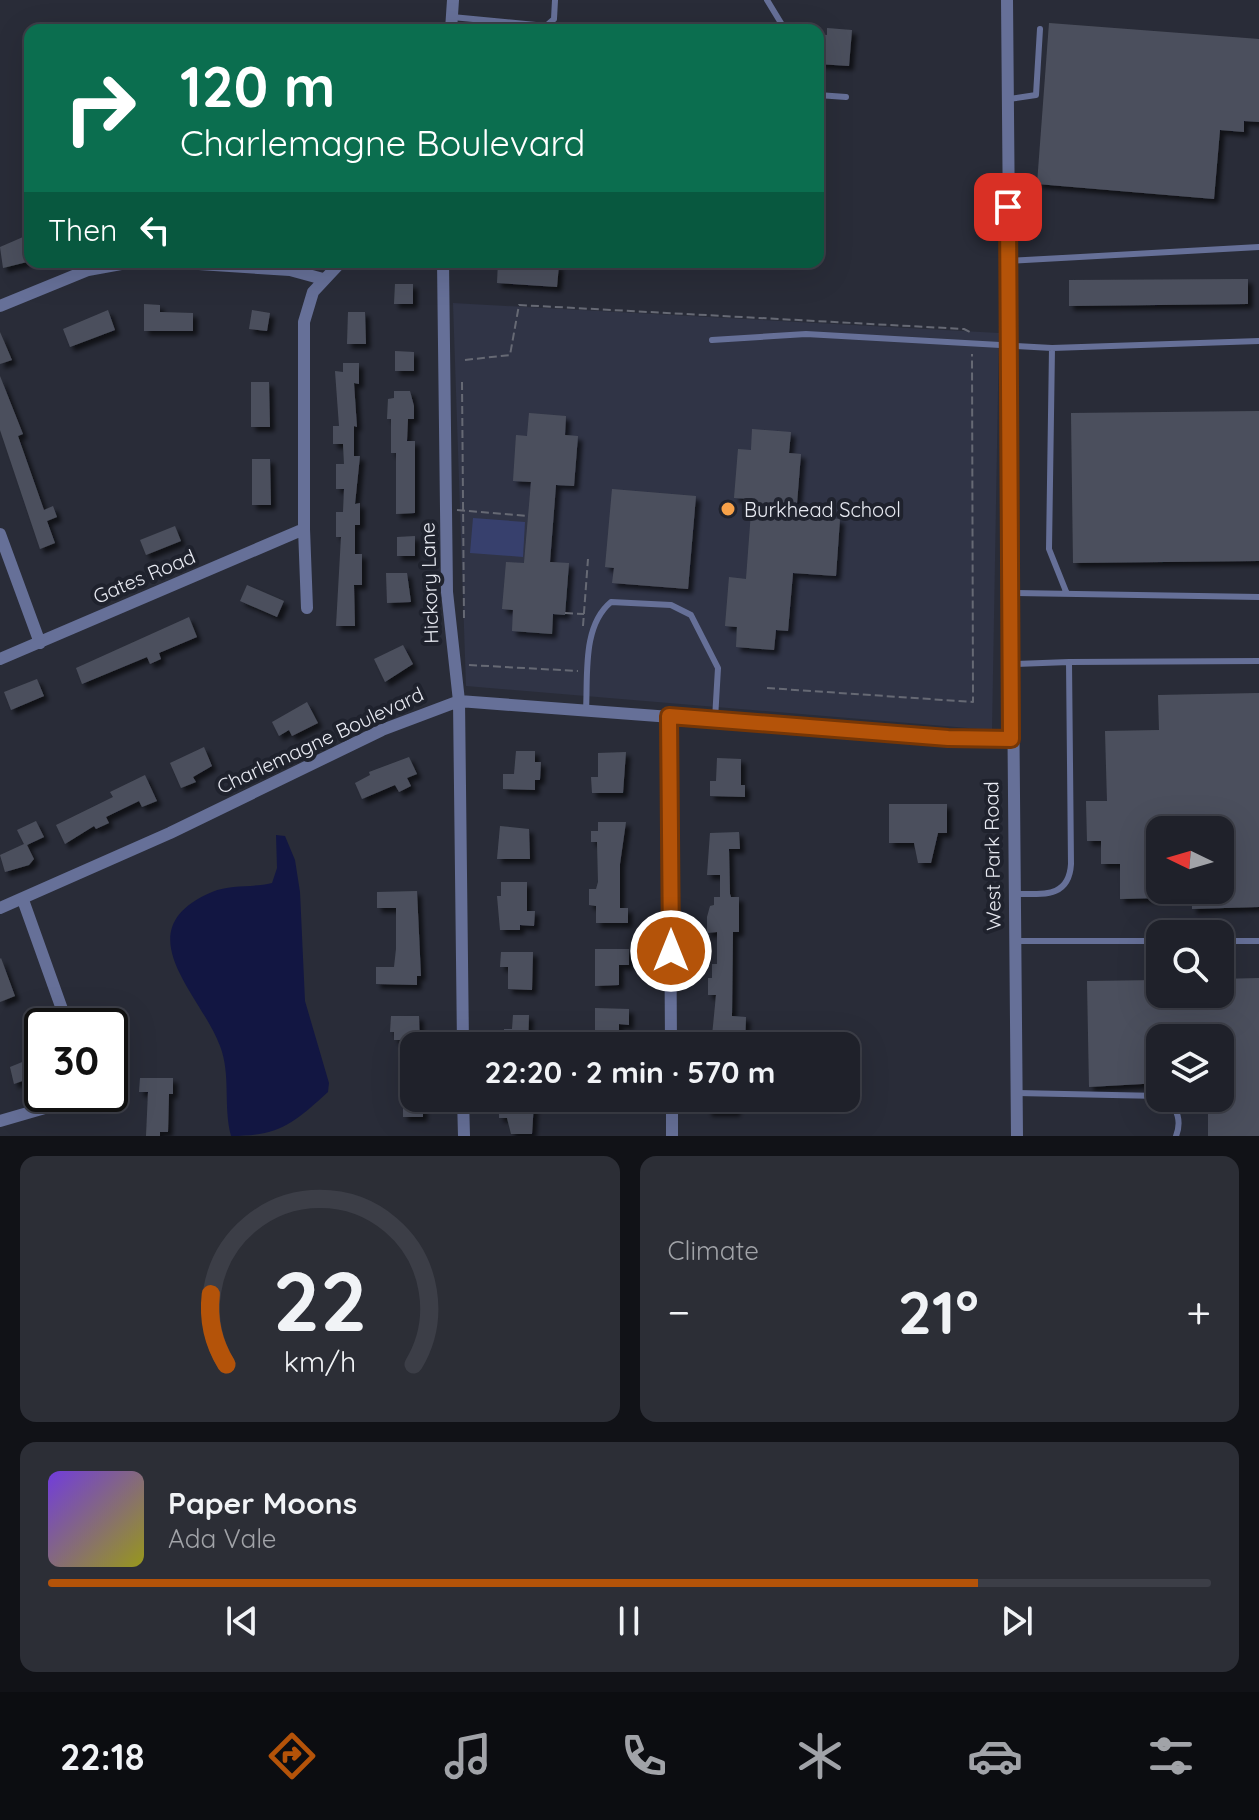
<!DOCTYPE html>
<meta charset="utf-8">
<style>
body{margin:0;font-family:Quicksand,sans-serif;background:#2c2e36;color:#f1f3f6;height:100vh;display:flex;flex-direction:column;font-size:30px;white-space:nowrap}
*{box-sizing:border-box;margin:0}
p{font-size:26px;color:#a1a3a8}
.icon{flex:none;width:44px;height:44px;fill:none;stroke:currentColor;stroke-width:2;stroke-linecap:round;stroke-linejoin:round}
.map{position:relative;height:1136px;overflow:hidden}
.details{display:flex;flex-direction:column;gap:20px;padding:20px;background:#111217;flex:1}
.details>*{flex:none}
.guide{position:absolute;left:24px;top:24px;width:800px;height:244px;border-radius:16px;box-shadow:0 8px 32px #0002,0 0 0 2px #3c3e47;background:#0b6e4f;color:#fff;overflow:hidden}
.needle{width:52px;rotate:275deg}
.tools{position:absolute;left:1146px;top:816px;display:grid;gap:16px}
.tools a{display:grid;place-items:center;width:88px;height:88px;border-radius:16px;background:#1f212a;box-shadow:0 8px 32px #0002,0 0 0 2px #3c3e47;font-size:40px}
.speed{position:absolute;left:24px;top:1008px;display:flex;gap:16px;font-size:40px;font-weight:700;text-align:center}
.speed>*{display:grid;place-content:center;width:104px;height:104px;border-radius:50%;background:#1f212a;box-shadow:0 8px 32px #0002,0 0 0 2px #3c3e47;line-height:1}
.speed .limit{border:4px solid #111;border-radius:12px;background:#fff;color:#111}
.pin{position:absolute;display:grid;place-items:center;width:68px;height:68px;color:#fff;margin:-34px;border-radius:16px;box-shadow:0 4px 12px #0006}
.me{position:absolute;width:88px;margin:-44px;rotate:0deg;stroke-linejoin:round;filter:drop-shadow(0 0 6px #0008)}
.turn{display:flex;align-items:center;gap:28px;height:168px;padding:0 24px;font-size:36px}
.turn .icon{width:104px;height:104px;stroke-width:2.5}
.turn b{display:block;font-size:56px;line-height:68px}
.then{display:flex;align-items:center;height:76px;padding:0 24px;background:#0003;gap:16px;font-size:30px}
.big{font-size:60px;font-weight:700;line-height:1.1}
.details .widget{flex:1;display:flex;flex-direction:column;justify-content:center;gap:12px;min-width:0;padding:0 28px;border-radius:16px;background:#2c2e36}
.details .dial{align-items:center;gap:0}
.dial svg{height:208px;overflow:visible;fill:none;stroke:#3c3e47;stroke-width:7;stroke-linecap:round;text-anchor:middle}
.dial text{fill:#f1f3f6;stroke:none}
.song{display:flex;align-items:center;gap:24px}
.cover{width:96px;height:96px;border-radius:12px;background:linear-gradient(135deg,hsl(260 70% 55%),hsl(60 70% 35%))}
.played{height:8px;border-radius:4px;background:linear-gradient(90deg,#b45309 80%,#3c3e47 80%)}
.keys{display:flex;justify-content:space-around;direction:ltr}
.heat{display:flex;justify-content:space-between;align-items:center;font-size:44px;direction:ltr}
.details .tiles{flex:1;display:grid;gap:20px;grid-template-columns:1fr 1fr}
.widget:last-child{grid-column:span 2}
.trip{position:absolute;left:400px;top:1032px;width:460px;height:80px;border-radius:16px;background:#1f212a;box-shadow:0 8px 32px #0002,0 0 0 2px #3c3e47;font-weight:700;line-height:80px;text-align:center}
.dock{display:flex;height:128px;justify-content:space-around;align-items:center;background:#0c0d11;color:#a1a3a8}
.dock .icon{width:56px;height:56px}
.dock .active{color:#b45309}
.dock b{font-size:36px;color:#f1f3f6}
.map>svg:first-child{display:block}
</style>
<div class="map">
<svg width="1259" height="1136" viewBox="0 0 1259 1136">
<defs>
<filter id="shadow"><feDropShadow dx="4.5" dy="4.5" stdDeviation="2" flood-color="#0009"/></filter>
</defs>
<rect width="100%" height="100%" fill="#292c38"/>
<!-- built -->
<path fill="#303446" d="M453,303L999,333L992,730L466,686Z"/>
<!-- green -->
<path fill="#37406d" d="M473,518L525,522L523,557L470,553Z"/>
<!-- water -->
<path fill="#121642" d="M276,835L285,836L295,860L300,892L305,1001L329,1083L328,1092C293,1124 279,1136 231,1136C223,1106 231,1074 220,1046C201,994 123,930 212,892C231,884 252,888 272,883L277,868Z"/>
<!-- building -->
<path fill="#4c505d" filter="url(#shadow)" d="M1049,23L1259,39V122L1244,121V132L1220,130L1214,199L1037,184Z
M827,28L852,30L849,66L818,64V34L827,35Z
M30,234L27,262L3,268L0,247Z
M498,262L559,265L557,287L497,283Z
M1248,279V304L1069,306V280Z
M395,284H413V304H394Z
M144,304L160,305V312L193,313V331H144Z
M108,310L115,330L70,347L63,329Z
M252,310L270,313L267,331L249,329Z
M348,312H365L366,344H347Z
M0,332L12,360L0,364Z
M395,351L414,352V371H395Z
M343,363H359V384L354,383L357,427L354,426V456H360L355,504L360,503V525H355V554H362V585H354L355,626H336L341,537H336V512H343L344,489H336V464H344L343,444H333V426H339L335,371L343,372Z
M0,376L23,434L18,436L44,510L53,506L57,517L47,521L55,543L40,549L0,430Z
M251,382H269L270,427H251Z
M394,391H410L414,406V419H408L407,441H415V513L396,514V453H391V419H387L388,399L394,398Z
M1259,411V561L1073,563L1071,413Z
M529,413L566,416L565,435L578,436L574,486L556,485L550,562L569,563L565,615L553,614L552,634L512,631L513,610L502,609L506,562L524,563L531,482L513,481L516,435L527,436Z
M752,429L791,432L789,453L801,454L796,516L840,519L836,576L793,573L788,631L776,630L774,650L736,647L737,627L725,626L729,577L746,579L752,499L734,498L738,449L751,450Z
M252,459H270L271,505H252Z
M612,489L696,496L688,589L612,583L614,568L605,567Z
M175,526L181,541L146,555L140,540Z
M415,536V556H397V537Z
M386,573H407L411,602L387,603Z
M247,585L284,601L277,617L240,601Z
M189,617L197,637L159,653L161,659L150,664L147,657L82,684L76,668Z
M403,645L413,664L385,682L374,659Z
M37,679L44,696L11,710L4,692Z
M1259,693V907L1192,909V890H1220V830H1160V898L1120,899V864H1101V841H1087L1086,801H1107L1105,731L1159,730L1158,695Z
M307,702L318,723L292,736L289,730L279,736L272,722Z
M204,747L212,766L193,777L196,782L181,788L170,763Z
M516,751H535V762H541L540,780H535V790L503,789V774H514Z
M626,752L623,793H592L591,777H598V753Z
M409,757L417,774L407,778L411,786L399,792L395,785L362,799L355,783L370,775L369,772Z
M717,758L741,759V785H745V797L710,796V781H716Z
M145,775L157,801L142,807L139,801L106,817L109,823L96,829L94,826L65,844L56,825L113,797L110,792Z
M889,804H947V833H938L931,863H918L914,843H889Z
M36,821L44,837L27,845L34,859L29,865L5,872L0,855L24,844L17,830Z
M598,822H626L620,864V908H628V923H596V906L589,905V889H596L598,882L597,842H591V831H598Z
M500,826L529,829L530,859H497Z
M739,832L740,849H729L730,894L731,897H739V932H733L732,1016L746,1017L745,1046H711L716,995H708V978H712V964H717V932L707,933V917L710,906L714,905V897H720V875H707L710,833Z
M501,882H527V911H535L534,926L520,925V930H500L497,896H501Z
M417,891L421,976H417V985L376,984V967H394L396,949V908H377V892Z
M595,949H629V965H619V985L595,986Z
M501,952H533L532,990L508,989V967H500Z
M1,958L15,996L0,1002V959Z
M1259,978V1136H1208V1098H1220V1038H1160V1083L1089,1087L1087,981L1160,980V994H1220V979Z
M595,1008L629,1009V1025L619,1024V1045H595Z
M513,1015H529L528,1046H503L504,1029H512Z
M391,1016H419L420,1046H414V1059H400V1040H394V1032H390Z
M42,1054V1085L36,1076L14,1084L10,1067Z
M140,1078H173V1094H169L168,1132H160V1136H146L148,1092H139Z
M403,1087H414V1098H423V1117H403Z
M707,1098L736,1099V1112H707Z
M499,1103H534L532,1134H511L507,1118H499Z"/>
<g fill="none" stroke-linecap="round" stroke-linejoin="round">
<!-- path -->
<path stroke="#666974" stroke-width="2" stroke-dasharray="8 4" stroke-linecap="butt" d="M465,360L510,355L519,305L964,329L970,332
M462,382L464,619
M457,510L528,516
M565,613L584,614
M583,626L588,559
M469,665L578,671
M767,688L973,702L972,354"/>
<!-- service -->
<path stroke="#667098" stroke-width="6" d="M767,0L781,23V30
M452,17L546,26L554,19L555,0
M818,95L846,97
M1009,99L1036,95L1040,29
M1009,261L1259,247
M712,340L806,334L1052,348L1049,549L1067,594
M1052,348L1259,341
M1012,593L1259,597
M1069,662L1259,661
M1014,664L1069,662L1071,864C1069,898 1043,894 1016,894
M586,710C588,675 582,626 611,602L671,605L691,615L718,668L715,719
M1017,941H1160
M1220,941H1259
M1017,1093L1160,1096
M1168,1098C1177,1110 1182,1121 1176,1136"/>
<!-- minor -->
<path stroke="#667098" stroke-width="12" d="M1007,0L1017,1136
M451,30L453,0
M168,262L290,270L323,279
M443,262L447,592L459,701L463,1046
M0,306L88,270L132,262
M304,529L307,608
M0,534L40,643
M0,659L304,529V322L313,292L341,262
M669,716L671,1046
M23,900L68,1026
M0,908L170,833L382,730L459,701L948,738L1011,739
M463,1098L464,1136
M672,1098V1136
M0,1121L93,1094"/>
</g>
<g fill="none" stroke-linecap="round" stroke-linejoin="round">
<!-- route casing -->
<g stroke="#753606" stroke-width="20">
<path id="route" d="M671,951L669,716L948,738L1011,739L1008,207"/>
</g>
<!-- route -->
<use href="#route" stroke="#b45309" stroke-width="14"/>
</g>
<!-- markers -->
<circle fill="#f7a149" stroke="#1f222d" stroke-width="3" cx="728" cy="509" r="8"/>
<g text-anchor="middle" dominant-baseline="central" stroke-width="8" stroke-linejoin="round" paint-order="stroke">
<!-- poi labels -->
<g font-size="20" fill="#e8eaf2" stroke="#1f222d" text-anchor="start">
<text x="744" y="509">Burkhead School</text>
</g>
<!-- street labels -->
<g font-size="20" fill="#e8eaf2" stroke="#1f222d">
<text transform="translate(144 576) rotate(-23)">Gates Road</text>
<text transform="translate(429 583) rotate(-92)">Hickory Lane</text>
<text transform="translate(320 740) rotate(-25)">Charlemagne Boulevard</text>
<text transform="translate(992 856) rotate(-91)">West Park Road</text>
</g>
</g>
</svg>
<div class="tools">
<a><svg class="needle" viewBox="-14 -14 28 28"><path d="M0-13l5 13h-10z" fill="#e53935"/><path d="M0 13l5-13h-10z" fill="#a1a3a8"/></svg></a>
<a><svg class="icon" aria-label="search" viewBox="0 0 24 24"><circle cx="10" cy="10" r="6"/><path d="M15 15l6 6"/></svg></a>
<a><svg class="icon" aria-label="layers" viewBox="0 0 24 24"><path d="M12 4l9 5-9 5-9-5zM3 14l9 5 9-5"/></svg></a>
</div>
<div class="speed"><div class="limit">30</div></div>
<div class="pin" style="left:1008px;top:207px;background:#d93025"><svg class="icon" aria-label="arrive" viewBox="0 0 24 24"><path d="M6 21V4h12l-3 4 3 4H6"/></svg></div>
<svg class="me" style="left:671px;top:951px" viewBox="-20 -20 40 40"><circle r="17" fill="#b45309" stroke="#fff" stroke-width="3"/><path d="M0-11L8 9 0 5-8 9z" fill="#fff"/></svg>
<div class="trip">22:20 · 2 min · 570 m</div>
<div class="guide">
<div class="turn"><svg class="icon" aria-label="right" viewBox="0 0 24 24"><path d="M7 20v-9h11M14 6l5 5-5 5"/></svg><div><b>120 m</b>Charlemagne Boulevard</div></div>
<div class="then">Then<svg class="icon" aria-label="left" viewBox="0 0 24 24"><path d="M17 20v-9H6M10 6l-5 5 5 5"/></svg></div>
</div>
</div>
<section class="details">
<div class="tiles">
<div class="widget dial"><svg viewBox="0 0 100 80">
<path d="M14 69A42 42 0 1 1 86 69"/>
<path d="M14 69A42 42 0 0 1 8 42" stroke="#b45309"/>
<text x="50" y="56" font-size="32" font-weight="700">22</text>
<text x="50" y="72" font-size="11">km/h</text>
</svg></div>
<div class="widget"><p>Climate</p>
<div class="heat"><a>−</a><b class="big">21°</b><a>+</a></div>
</div>
<div class="widget">
<div class="song"><i class="cover"></i><div><b>Paper Moons</b><p>Ada Vale</p></div></div>
<div class="played"></div>
<div class="keys"><svg class="icon" aria-label="previous" viewBox="0 0 24 24"><path d="M18 5L8 12l10 7zM5 5v14"/></svg><svg class="icon" aria-label="pause" viewBox="0 0 24 24"><path d="M8 5v14M16 5v14"/></svg><svg class="icon" aria-label="next" viewBox="0 0 24 24"><path d="M6 5l10 7-10 7zM19 5v14"/></svg></div>
</div>
</div>
</section>
<nav class="dock">
<b>22:18</b>
<svg class="icon active" aria-label="directions" viewBox="0 0 24 24"><path d="M12 3l9 9-9 9-9-9zM9 14v-3h6M13 9l2 2-2 2"/></svg>
<svg class="icon" aria-label="music" viewBox="0 0 24 24"><path d="M9 18V5l10-2v13"/><circle cx="6" cy="18" r="3"/><circle cx="16" cy="16" r="3"/></svg>
<svg class="icon" aria-label="phone" viewBox="0 0 24 24"><path d="M5 4h4l2 5-3 2q2 4 5 5l2-3 5 2v4C11 20 4 13 5 4z"/></svg>
<svg class="icon" aria-label="climate" viewBox="0 0 24 24"><path d="M12 3v18M4 7l16 10M4 17L20 7"/></svg>
<svg class="icon" aria-label="car" viewBox="0 0 24 24"><path d="M5 17H2v-5l4-1 3-4h7l3 4 3 1v5h-3M9 17h6M6 11h13"/><circle cx="7" cy="17" r="2"/><circle cx="17" cy="17" r="2"/></svg>
<svg class="icon" aria-label="filters" viewBox="0 0 24 24"><path d="M4 7h16M4 17h16"/><circle cx="9" cy="7" r="2"/><circle cx="15" cy="17" r="2"/></svg>
</nav>
